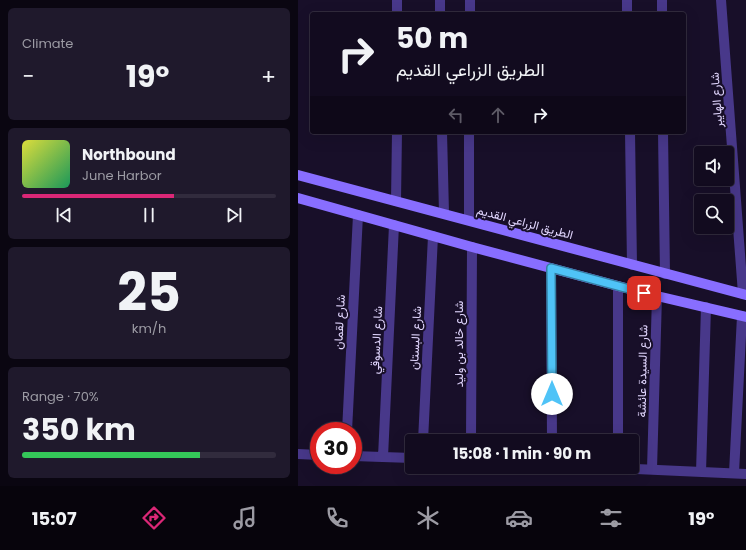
<!DOCTYPE html>
<meta charset="utf-8">
<style>
body{margin:0;font-family:Poppins,Vazirmatn,sans-serif;background:#1f192c;color:#f1f3f6;height:100vh;display:flex;flex-direction:column;font-size:15px;white-space:nowrap}
*{box-sizing:border-box;margin:0}
p{font-size:13px;color:#9c9ba4}
.icon{flex:none;width:22px;height:22px;fill:none;stroke:currentColor;stroke-width:2;stroke-linecap:round;stroke-linejoin:round}
.map{position:relative;flex:1;overflow:hidden}
.panel{display:flex;flex-direction:column;gap:8px;padding:8px;background:#0a0611;width:298px}
.panel>*{flex:none}
.hud{position:absolute;left:12px;top:12px;width:376px;height:122px;border-radius:4px;box-shadow:0 4px 16px #0002,0 0 0 1px #312b3d;background:#120b1f;color:#f1f3f6;overflow:hidden}
.controls{position:absolute;left:396px;top:146px;display:grid;gap:8px}
.controls a{display:grid;place-items:center;width:40px;height:40px;border-radius:4px;background:#120b1f;box-shadow:0 4px 16px #0002,0 0 0 1px #312b3d;font-size:20px}
.speed{position:absolute;left:12px;top:422px;display:flex;gap:8px;font-size:20px;font-weight:700;text-align:center}
.speed>*{display:grid;place-content:center;width:52px;height:52px;border-radius:50%;background:#120b1f;box-shadow:0 4px 16px #0002,0 0 0 1px #312b3d;line-height:1}
.speed .limit{border:6px solid #d22;background:#fff;color:#111}
.pin{position:absolute;display:grid;place-items:center;width:34px;height:34px;color:#fff;margin:-17px;border-radius:8px;box-shadow:0 2px 6px #0006}
.me{position:absolute;width:44px;margin:-22px;rotate:0deg;stroke-linejoin:round;filter:drop-shadow(0 0 3px #0008)}
.turn{display:flex;align-items:center;gap:14px;height:84px;padding:0 20px;font-size:18px}
.turn .icon{width:52px;height:52px;stroke-width:2.5}
.turn b{display:block;font-size:28px;line-height:34px}
.lanes{display:flex;align-items:center;height:38px;padding:0 20px;background:#0003;justify-content:center;gap:20px;direction:ltr}
.lanes .off{opacity:.35}
.big{font-size:30px;font-weight:700;line-height:1.1}
.panel .card{flex:1;display:flex;flex-direction:column;justify-content:center;gap:6px;min-width:0;padding:0 14px;border-radius:6px;background:#1f192c}
.panel .dial{align-items:center;gap:0}
.dial b{font-size:52px;line-height:1}
.song{display:flex;align-items:center;gap:12px}
.cover{width:48px;height:48px;border-radius:6px;background:linear-gradient(135deg,hsl(60 70% 55%),hsl(150 70% 35%))}
.played{height:4px;border-radius:2px;background:linear-gradient(90deg,#db2777 60%,#312b3d 60%)}
.keys{display:flex;justify-content:space-around;direction:ltr}
.heat{display:flex;justify-content:space-between;align-items:center;font-size:22px;direction:ltr}
.charge{height:6px;border-radius:3px;background:linear-gradient(90deg,#34c759 70%,#312b3d 0)}
.trip{position:absolute;left:107px;top:434px;width:234px;height:40px;border-radius:4px;background:#120b1f;box-shadow:0 4px 16px #0002,0 0 0 1px #312b3d;font-weight:700;line-height:40px;text-align:center}
.tabs{display:flex;height:64px;justify-content:space-around;align-items:center;background:#07040c;color:#9c9ba4}
.tabs .icon{width:28px;height:28px}
.tabs .current{color:#db2777}
.tabs b{font-size:18px;color:#f1f3f6}
main{display:flex;flex:1;min-height:0}
.map>svg:first-child{display:block}
</style>
<main>
<section class="panel">
<div class="card"><p>Climate</p>
<div class="heat"><a>−</a><b class="big">19°</b><a>+</a></div>
</div>
<div class="card">
<div class="song"><i class="cover"></i><div><b>Northbound</b><p>June Harbor</p></div></div>
<div class="played"></div>
<div class="keys"><svg class="icon" aria-label="previous" viewBox="0 0 24 24"><path d="M18 5L8 12l10 7zM5 5v14"/></svg><svg class="icon" aria-label="pause" viewBox="0 0 24 24"><path d="M8 5v14M16 5v14"/></svg><svg class="icon" aria-label="next" viewBox="0 0 24 24"><path d="M6 5l10 7-10 7zM19 5v14"/></svg></div>
</div>
<div class="card dial"><b>25</b><p>km/h</p></div>
<div class="card"><p>Range · 70%</p><b class="big">350 km</b><div class="charge"></div></div>
</section>
<div class="map">
<svg width="448" height="486" viewBox="0 0 448 486">
<rect width="100%" height="100%" fill="#180f29"/>
<g fill="none" stroke-linecap="round" stroke-linejoin="round">
<!-- street -->
<path stroke="#48388a" stroke-width="10" d="M142,0V14
M329,0V14
M364,0V14
M423,0L445,294
M99,14V0
M172,14V0
M144,132L146,213
M332,132L334,265
M365,132L367,274
M98,201L99,132
M171,220V132
M253,268L254,441
M49,431L60,215
M125,441L135,236
M173,441L174,247
M320,441V286
M0,454L21,455
M55,456L114,458
M85,457L96,225
M294,467L448,474
M354,469L359,296
M403,472L408,307
M436,473L444,316"/>
<!-- secondary -->
<path stroke="#886eff" stroke-width="10" d="M0,175L448,295
M0,198L96,225L174,247L320,286L359,296L448,317"/>
</g>
<g fill="none" stroke-linecap="round" stroke-linejoin="round">
<!-- route casing -->
<g stroke="#337fa1" stroke-width="10">
<path id="route" d="M254,394L253,268L346,293"/>
</g>
<!-- route -->
<use href="#route" stroke="#4fc3f7" stroke-width="7"/>
</g>
<g text-anchor="middle" dominant-baseline="central" stroke-width="4" stroke-linejoin="round" paint-order="stroke">
<!-- street labels -->
<g font-size="12" fill="#e2d7ff" stroke="#180f29">
<text transform="translate(418 100) rotate(-94)">شارع الهايبر</text>
<text transform="translate(227 222) rotate(15)">الطريق الزراعي القديم</text>
<text transform="translate(41 322) rotate(-87)">شارع لقمان</text>
<text transform="translate(117 338) rotate(-87)">شارع البستان</text>
<text transform="translate(78 340) rotate(-87)">شارع الدسوقي</text>
<text transform="translate(160 344) rotate(-90)">شارع خالد بن وليد</text>
<text transform="translate(344 371) rotate(-89)">شارع السيدة عائشة</text>
</g>
</g>
</svg>
<div class="controls">
<a><svg class="icon" aria-label="sound" viewBox="0 0 24 24"><path d="M4 9h4l5-4v14l-5-4H4zM17 9q2 3 0 6"/></svg></a>
<a><svg class="icon" aria-label="search" viewBox="0 0 24 24"><circle cx="10" cy="10" r="6"/><path d="M15 15l6 6"/></svg></a>
</div>
<div class="speed"><div class="limit">30</div></div>
<div class="pin" style="left:346px;top:293px;background:#d93025"><svg class="icon" aria-label="arrive" viewBox="0 0 24 24"><path d="M6 21V4h12l-3 4 3 4H6"/></svg></div>
<svg class="me" style="left:254px;top:394px" viewBox="-20 -20 40 40"><circle r="19" fill="#fff"/><path d="M0-13L10 11 0 6-10 11z" fill="#4fc3f7"/></svg>
<div class="trip">15:08 · 1 min · 90 m</div>
<div class="hud">
<div class="turn"><svg class="icon" aria-label="right" viewBox="0 0 24 24"><path d="M7 20v-9h11M14 6l5 5-5 5"/></svg><div><b>50 m</b>الطريق الزراعي القديم</div></div>
<div class="lanes"><svg class="icon off" aria-label="left" viewBox="0 0 24 24"><path d="M17 20v-9H6M10 6l-5 5 5 5"/></svg><svg class="icon off" aria-label="ahead" viewBox="0 0 24 24"><path d="M12 20V5M6 11l6-6 6 6"/></svg><svg class="icon" aria-label="right" viewBox="0 0 24 24"><path d="M7 20v-9h11M14 6l5 5-5 5"/></svg></div>
</div>
</div>
</main>
<nav class="tabs">
<b>15:07</b>
<svg class="icon current" aria-label="directions" viewBox="0 0 24 24"><path d="M12 3l9 9-9 9-9-9zM9 14v-3h6M13 9l2 2-2 2"/></svg>
<svg class="icon" aria-label="music" viewBox="0 0 24 24"><path d="M9 18V5l10-2v13"/><circle cx="6" cy="18" r="3"/><circle cx="16" cy="16" r="3"/></svg>
<svg class="icon" aria-label="phone" viewBox="0 0 24 24"><path d="M5 4h4l2 5-3 2q2 4 5 5l2-3 5 2v4C11 20 4 13 5 4z"/></svg>
<svg class="icon" aria-label="climate" viewBox="0 0 24 24"><path d="M12 3v18M4 7l16 10M4 17L20 7"/></svg>
<svg class="icon" aria-label="car" viewBox="0 0 24 24"><path d="M5 17H2v-5l4-1 3-4h7l3 4 3 1v5h-3M9 17h6M6 11h13"/><circle cx="7" cy="17" r="2"/><circle cx="17" cy="17" r="2"/></svg>
<svg class="icon" aria-label="filters" viewBox="0 0 24 24"><path d="M4 7h16M4 17h16"/><circle cx="9" cy="7" r="2"/><circle cx="15" cy="17" r="2"/></svg>
<b>19°</b>
</nav>
